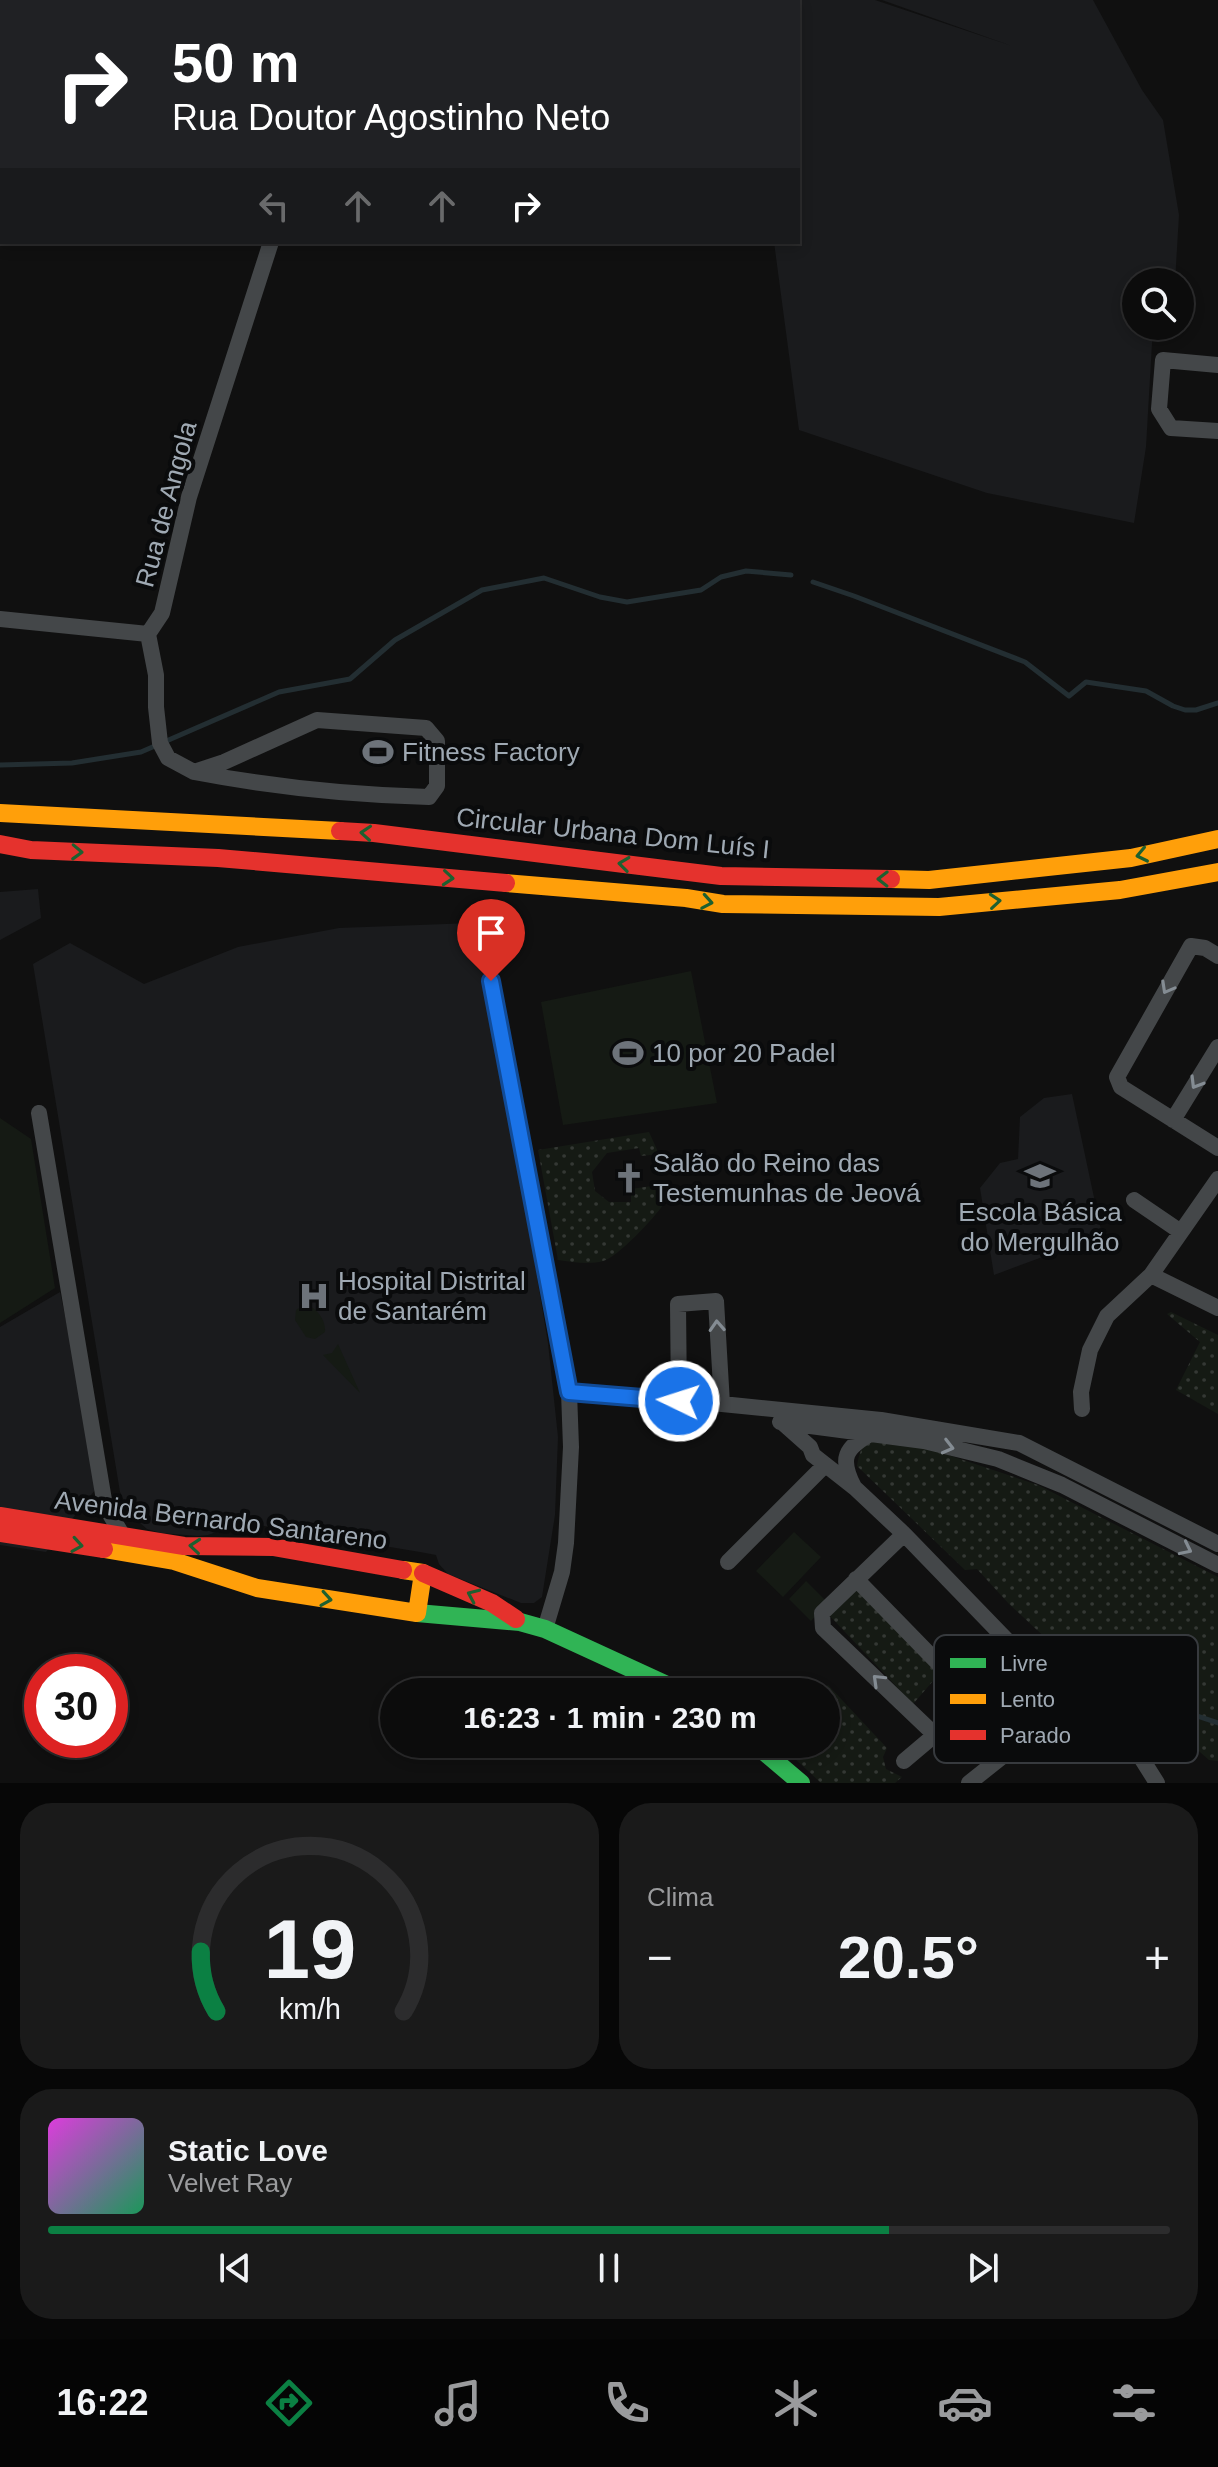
<!DOCTYPE html>
<html lang="pt">
<meta charset="utf-8">
<style>
body{margin:0;font-family:Helvetica,sans-serif;background:#1a1a1a;color:#f1f3f6;height:100vh;display:flex;flex-direction:column;font-size:30px;white-space:nowrap}
*{box-sizing:border-box;margin:0}
p{font-size:26px;color:#9a9b9d}
.icon{flex:none;width:44px;height:44px;fill:none;stroke:currentColor;stroke-width:2;stroke-linecap:round;stroke-linejoin:round}
.map{position:relative;height:1783px;overflow:hidden}
.side{display:flex;flex-direction:column;gap:20px;padding:20px;background:#070707;flex:1}
.side>*{flex:none}
.top-card{position:absolute;left:0px;top:0px;width:800px;height:244px;box-shadow:0 4px 12px #0003,0 0 0 2px #2c2c2d;background:#202124;color:#fff;overflow:hidden}
.tools{position:absolute;left:1122px;top:268px;display:grid;gap:16px}
.tools a{display:grid;place-items:center;width:72px;height:72px;border-radius:50%;background:#0c0c0c;box-shadow:0 4px 12px #0003,0 0 0 2px #2c2c2d;font-size:40px}
.speed{position:absolute;left:24px;top:1654px;display:flex;gap:16px;font-size:40px;font-weight:700;text-align:center}
.speed>*{display:grid;place-content:center;width:104px;height:104px;border-radius:50%;background:#0c0c0c;box-shadow:0 4px 12px #0003,0 0 0 2px #2c2c2d;line-height:1}
.speed .limit{border:12px solid #d22;background:#fff;color:#111}
.pin{position:absolute;display:grid;place-items:center;width:68px;height:68px;color:#fff;margin:-82px -34px;border-radius:50% 50% 50% 0;rotate:-45deg;box-shadow:0 0 8px #0007}
.pin .icon{rotate:45deg}
.me{position:absolute;width:88px;margin:-44px;rotate:274deg;stroke-linejoin:round;filter:drop-shadow(0 0 6px #0008)}
.turn{display:flex;align-items:center;gap:28px;height:168px;padding:0 40px;font-size:36px}
.turn .icon{width:104px;height:104px;stroke-width:2.5}
.turn b{display:block;font-size:56px;line-height:68px}
.lanes{display:flex;align-items:center;height:76px;padding:0 40px;background:#0003;justify-content:center;gap:40px;direction:ltr}
.lanes .off{opacity:.35}
.big{font-size:60px;font-weight:600;line-height:1.1}
.side .widget{flex:1;display:flex;flex-direction:column;justify-content:center;gap:12px;min-width:0;padding:0 28px;border-radius:32px;background:#1a1a1a}
.side .dial{align-items:center;gap:0}
.dial svg{height:208px;overflow:visible;fill:none;stroke:#2c2c2d;stroke-width:7;stroke-linecap:round;text-anchor:middle}
.dial text{fill:#f1f3f6;stroke:none}
.song{display:flex;align-items:center;gap:24px}
.cover{width:96px;height:96px;border-radius:12px;background:linear-gradient(135deg,hsl(300 70% 55%),hsl(150 70% 35%))}
.played{height:8px;border-radius:4px;background:linear-gradient(90deg,#0b8043 75%,#2c2c2d 75%)}
.keys{display:flex;justify-content:space-around;direction:ltr}
.heat{display:flex;justify-content:space-between;align-items:center;font-size:44px;direction:ltr}
.side .tiles{flex:1;display:grid;gap:20px;grid-template-columns:1fr 1fr}
.widget:last-child{grid-column:span 2}
.trip{position:absolute;left:380px;top:1678px;width:460px;height:80px;border-radius:40px;background:#0c0c0c;box-shadow:0 4px 12px #0003,0 0 0 2px #2c2c2d;font-weight:600;line-height:80px;text-align:center}
.menu{display:flex;height:128px;justify-content:space-around;align-items:center;background:#050505;color:#9a9b9d}
.menu .icon{width:56px;height:56px}
.menu .selected{color:#0b8043}
.menu b{font-size:36px;color:#f1f3f6}
.map>svg:first-child{display:block}
</style>
<div class="map">
<svg width="1218" height="1783" viewBox="0 0 1218 1783">
<defs>
<pattern id="park-dots" width="8" height="8" patternUnits="userSpaceOnUse" patternTransform="scale(2)"><rect width="8" height="8" fill="#151a14"/><path d="M2 2h.1M6 6h.1" fill="none" stroke="#343834" stroke-width="1.8" stroke-linecap="round"/></pattern>
</defs>
<rect width="100%" height="100%" fill="#101010"/>
<!-- built -->
<path fill="#1a1b1d" d="M591,0H875L1012,46L882,0H1093L1142,90L1163,120L1179,215L1175,282H1136V326H1153L1146,447L1134,523L987,493L799,430L774,242H798V2H590Z
M38,889L41,918L0,940V892Z
M473,923L493,1012L548,1343L558,1437L555,1515L542,1597L534,1603H521L448,1574L439,1564L436,1555L420,1552L252,1524L236,1525L208,1535L198,1536L161,1533L147,1529L130,1514L120,1492L33,964L70,943L144,984L238,947L339,928Z
M1072,1094L1102,1235L994,1275L980,1188L1000,1163L1018,1159L1020,1117L1044,1098Z
M60,1292L75,1364L95,1490L46,1552L0,1545V1327Z"/>
<!-- grass -->
<path fill="#151a14" d="M691,971L717,1103L563,1125L541,1002Z
M0,1118L31,1139L55,1288L0,1323Z
M305,1304C317,1308 326,1320 325,1332L315,1339L306,1337L295,1320L296,1310Z
M338,1344L360,1393L323,1355L332,1353Z
M794,1532L821,1557L783,1597L756,1571Z
M806,1581L828,1603L811,1621L789,1599Z"/>
<!-- park -->
<path fill="url(#park-dots)" d="M649,1132L659,1154L641,1156L639,1148L607,1153L592,1172L595,1191L609,1202H631V1189L659,1185L663,1205C655,1217 617,1258 603,1261C589,1265 573,1262 558,1260L538,1150Z
M1171,1312L1218,1335V1414L1176,1390L1200,1342L1167,1314Z
M888,1435L1038,1485L1218,1577V1761L1209,1760L1192,1745L1173,1757L1151,1721L1130,1697L1050,1642L1009,1604L977,1569L965,1570L857,1466C861,1442 866,1441 888,1435Z
M854,1586L940,1673L913,1704L826,1612Z
M828,1685L887,1748L883,1757L886,1769L902,1777L895,1783H821L779,1744H826V1692H821Z"/>
<g fill="none" stroke-linecap="round" stroke-linejoin="round">
<!-- stream -->
<path stroke="#232e32" stroke-width="5" d="M813,582L854,596L1025,662L1069,696L1086,682L1146,691L1173,706L1185,710H1196L1218,703
M0,765L72,763L141,752L279,692L350,679L395,640L482,590L544,578L600,597L627,602L701,590L721,577L746,571L791,575
M1130,1663L1161,1704L1218,1723"/>
<!-- street -->
<path stroke="#444749" stroke-width="16" d="M75,0L78,2
M349,2L350,0
M1218,365L1163,360L1159,409L1171,428L1218,431
M0,619L148,634
M148,634L156,675V707L160,743L168,758L194,772L224,762L317,720L426,728L437,741V786L429,797C350,795 272,787 194,772
M148,634L162,613L189,497L271,242
M1218,956L1205,948L1191,946L1117,1077L1121,1087L1218,1148
M491,981L569,1392L571,1447L566,1543L562,1572L545,1629
M39,1113L105,1506L123,1536
M1173,1120L1218,1047
M1134,1200L1181,1232
M1151,1275L1218,1308
M569,1392L722,1404L881,1420L1019,1443L1218,1544
M679,1401L678,1304L716,1301L722,1404
M1082,1409L1081,1392L1090,1350L1107,1316L1151,1275L1218,1179
M780,1422L924,1441L998,1459L1062,1485L1218,1565
M783,1423L810,1447L813,1455L855,1488L904,1534L1024,1658L1081,1694L1106,1714L1128,1737L1157,1783
M854,1487C839,1458 845,1448 872,1433
M904,1534L822,1613L823,1628L934,1734
M728,1562L825,1465
M856,1579L975,1701
M904,1761L975,1701L995,1690L1029,1737
M969,1783L1081,1694"/>
<!-- fast -->
<path stroke="#30b455" stroke-width="18" d="M417,1613L520,1622L545,1629L682,1692
M755,1744L801,1783"/>
<!-- slow -->
<path stroke="#ff9f0a" stroke-width="18" d="M0,813L340,831
M891,879L929,880L1131,858L1218,839
M506,883L686,898L723,904L939,907L1120,890L1218,872
M104,1549L174,1561L257,1588L417,1613L423,1573L403,1570"/>
<!-- jam -->
<path stroke="#e5322d" stroke-width="18" d="M340,831L374,833L721,876L891,879
M0,844L31,850L218,858L506,883
M0,1516L184,1546L273,1547L403,1570
M0,1533L104,1549
M423,1573L492,1603L516,1619"/>
</g>
<!-- one-way arrows -->
<defs><path id="oneway-chevron" d="M-2-3.5L2.5 0L-2 3.5" fill="none" stroke-width="1.6" stroke-linecap="round" stroke-linejoin="round" transform="scale(2)"/></defs>
<g stroke="#1d6030">
<use href="#oneway-chevron" transform="translate(366 833) rotate(-176)"/>
<use href="#oneway-chevron" transform="translate(77 852) rotate(2)"/>
<use href="#oneway-chevron" transform="translate(1142 855) rotate(168)"/>
<use href="#oneway-chevron" transform="translate(624 864) rotate(-173)"/>
<use href="#oneway-chevron" transform="translate(448 878) rotate(5)"/>
<use href="#oneway-chevron" transform="translate(883 879) rotate(-179)"/>
<use href="#oneway-chevron" transform="translate(995 901) rotate(-5)"/>
<use href="#oneway-chevron" transform="translate(707 902) rotate(10)"/>
<use href="#oneway-chevron" transform="translate(77 1545) rotate(9)"/>
<use href="#oneway-chevron" transform="translate(195 1546) rotate(-175)"/>
<use href="#oneway-chevron" transform="translate(473 1595) rotate(-156)"/>
<use href="#oneway-chevron" transform="translate(326 1599) rotate(9)"/>
</g>
<g stroke="#848c93">
<use href="#oneway-chevron" transform="translate(1167 988) rotate(119)"/>
<use href="#oneway-chevron" transform="translate(1196 1083) rotate(121)"/>
<use href="#oneway-chevron" transform="translate(717 1326) rotate(-93)"/>
<use href="#oneway-chevron" transform="translate(948 1447) rotate(14)"/>
<use href="#oneway-chevron" transform="translate(1186 1549) rotate(26)"/>
<use href="#oneway-chevron" transform="translate(878 1680) rotate(-136)"/>
</g>
<g fill="none" stroke-linecap="round" stroke-linejoin="round">
<!-- route casing -->
<g stroke="#114b97" stroke-width="20">
<path id="route" d="M491,981L569,1392L679,1401"/>
</g>
<!-- route -->
<use href="#route" stroke="#1a73e8" stroke-width="14"/>
</g>
<!-- icons -->
<defs>
<g id="stadium-bare" transform="scale(2.4)"><path d="M0-5a6.5 5 0 1 0 0 10a6.5 5 0 1 0 0-10ZM-3.5-1.8h7v3.6h-7Z" fill="#6d737a" stroke="#0a0b0c" stroke-width="2.5" paint-order="stroke"/></g>
<g id="school-bare" transform="scale(2.4)"><path d="M0-5L7-2L0 1L-7-2ZM-4 1L0 2.5L4 1V4Q0 6-4 4Z" fill="#6d737a" stroke="#0a0b0c" stroke-width="2.5" paint-order="stroke"/></g>
<g id="church-bare" transform="scale(2.4)"><path d="M-1.2-6h2.4v3.5h3.3v2.4h-3.3V6h-2.4V-.1h-3.3v-2.4h3.3Z" fill="#6d737a" stroke="#0a0b0c" stroke-width="2.5" paint-order="stroke"/></g>
<g id="hospital-bare" transform="scale(2.4)"><path d="M-5-5h3v3.5h4V-5h3V5h-3V1.5h-4V5h-3Z" fill="#6d737a" stroke="#0a0b0c" stroke-width="2.5" paint-order="stroke"/></g>
</defs>
<g fill-rule="evenodd">
<use href="#stadium-bare" x="378" y="752"/>
<use href="#stadium-bare" x="628" y="1053"/>
<use href="#school-bare" x="1040" y="1176"/>
<use href="#church-bare" x="629" y="1178"/>
<use href="#hospital-bare" x="314" y="1296"/>
</g>
<g text-anchor="middle" dominant-baseline="central" stroke-width="8" stroke-linejoin="round" paint-order="stroke">
<!-- street labels -->
<g font-size="26" fill="#9fa9b3" stroke="#0a0b0c">
<text transform="translate(166 504) rotate(-75)">Rua de Angola</text>
<text transform="translate(613 833) rotate(6)">Circular Urbana Dom Luís I</text>
<text transform="translate(221 1520) rotate(7)">Avenida Bernardo Santareno</text>
</g>
<!-- poi labels -->
<g font-size="26" fill="#9fa9b3" stroke="#0a0b0c" text-anchor="start">
<text x="402" y="752">Fitness Factory</text>
<text x="652" y="1053">10 por 20 Padel</text>
<text x="653" y="1163">Salão do Reino das<tspan x="653" dy="30">Testemunhas de Jeová</tspan></text>
<text x="1040" y="1212" text-anchor="middle">Escola Básica<tspan x="1040" dy="30">do Mergulhão</tspan></text>
<text x="338" y="1281">Hospital Distrital<tspan x="338" dy="30">de Santarém</tspan></text>
</g>
</g>
<!-- legend -->
<rect x="934" y="1635" width="264" height="128" rx="12" fill="#0a0b0c" stroke="#373a3e" stroke-width="2"/>
<rect x="950" y="1658" width="36" height="10" fill="#30b455"/>
<rect x="950" y="1694" width="36" height="10" fill="#ff9f0a"/>
<rect x="950" y="1730" width="36" height="10" fill="#e5322d"/>
<g font-size="22" fill="#9fa9b3">
<text x="1000" y="1671">Livre</text>
<text x="1000" y="1707">Lento</text>
<text x="1000" y="1743">Parado</text>
</g>
</svg>
<div class="tools">
<a><svg class="icon" aria-label="search" viewBox="0 0 24 24"><circle cx="10" cy="10" r="6"/><path d="M15 15l6 6"/></svg></a>
</div>
<div class="speed"><div class="limit">30</div></div>
<div class="pin" style="left:491px;top:981px;background:#d93025"><svg class="icon" aria-label="arrive" viewBox="0 0 24 24"><path d="M6 21V4h12l-3 4 3 4H6"/></svg></div>
<svg class="me" style="left:679px;top:1401px" viewBox="-20 -20 40 40"><circle r="17" fill="#1a73e8" stroke="#fff" stroke-width="3"/><path d="M0-11L8 9 0 5-8 9z" fill="#fff"/></svg>
<div class="trip">16:23 · 1 min · 230 m</div>
<div class="top-card">
<div class="turn"><svg class="icon" aria-label="right" viewBox="0 0 24 24"><path d="M7 20v-9h11M14 6l5 5-5 5"/></svg><div><b>50 m</b>Rua Doutor Agostinho Neto</div></div>
<div class="lanes"><svg class="icon off" aria-label="left" viewBox="0 0 24 24"><path d="M17 20v-9H6M10 6l-5 5 5 5"/></svg><svg class="icon off" aria-label="ahead" viewBox="0 0 24 24"><path d="M12 20V5M6 11l6-6 6 6"/></svg><svg class="icon off" aria-label="ahead" viewBox="0 0 24 24"><path d="M12 20V5M6 11l6-6 6 6"/></svg><svg class="icon" aria-label="right" viewBox="0 0 24 24"><path d="M7 20v-9h11M14 6l5 5-5 5"/></svg></div>
</div>
</div>
<section class="side">
<div class="tiles">
<div class="widget dial"><svg viewBox="0 0 100 80">
<path d="M14 69A42 42 0 1 1 86 69"/>
<path d="M14 69A42 42 0 0 1 8 46" stroke="#0b8043"/>
<text x="50" y="56" font-size="32" font-weight="700">19</text>
<text x="50" y="72" font-size="11">km/h</text>
</svg></div>
<div class="widget"><p>Clima</p>
<div class="heat"><a>−</a><b class="big">20.5°</b><a>+</a></div>
</div>
<div class="widget">
<div class="song"><i class="cover"></i><div><b>Static Love</b><p>Velvet Ray</p></div></div>
<div class="played"></div>
<div class="keys"><svg class="icon" aria-label="previous" viewBox="0 0 24 24"><path d="M18 5L8 12l10 7zM5 5v14"/></svg><svg class="icon" aria-label="pause" viewBox="0 0 24 24"><path d="M8 5v14M16 5v14"/></svg><svg class="icon" aria-label="next" viewBox="0 0 24 24"><path d="M6 5l10 7-10 7zM19 5v14"/></svg></div>
</div>
</div>
</section>
<nav class="menu">
<b>16:22</b>
<svg class="icon selected" aria-label="directions" viewBox="0 0 24 24"><path d="M12 3l9 9-9 9-9-9zM9 14v-3h6M13 9l2 2-2 2"/></svg>
<svg class="icon" aria-label="music" viewBox="0 0 24 24"><path d="M9 18V5l10-2v13"/><circle cx="6" cy="18" r="3"/><circle cx="16" cy="16" r="3"/></svg>
<svg class="icon" aria-label="phone" viewBox="0 0 24 24"><path d="M5 4h4l2 5-3 2q2 4 5 5l2-3 5 2v4C11 20 4 13 5 4z"/></svg>
<svg class="icon" aria-label="climate" viewBox="0 0 24 24"><path d="M12 3v18M4 7l16 10M4 17L20 7"/></svg>
<svg class="icon" aria-label="car" viewBox="0 0 24 24"><path d="M5 17H2v-5l4-1 3-4h7l3 4 3 1v5h-3M9 17h6M6 11h13"/><circle cx="7" cy="17" r="2"/><circle cx="17" cy="17" r="2"/></svg>
<svg class="icon" aria-label="filters" viewBox="0 0 24 24"><path d="M4 7h16M4 17h16"/><circle cx="9" cy="7" r="2"/><circle cx="15" cy="17" r="2"/></svg>
</nav>
